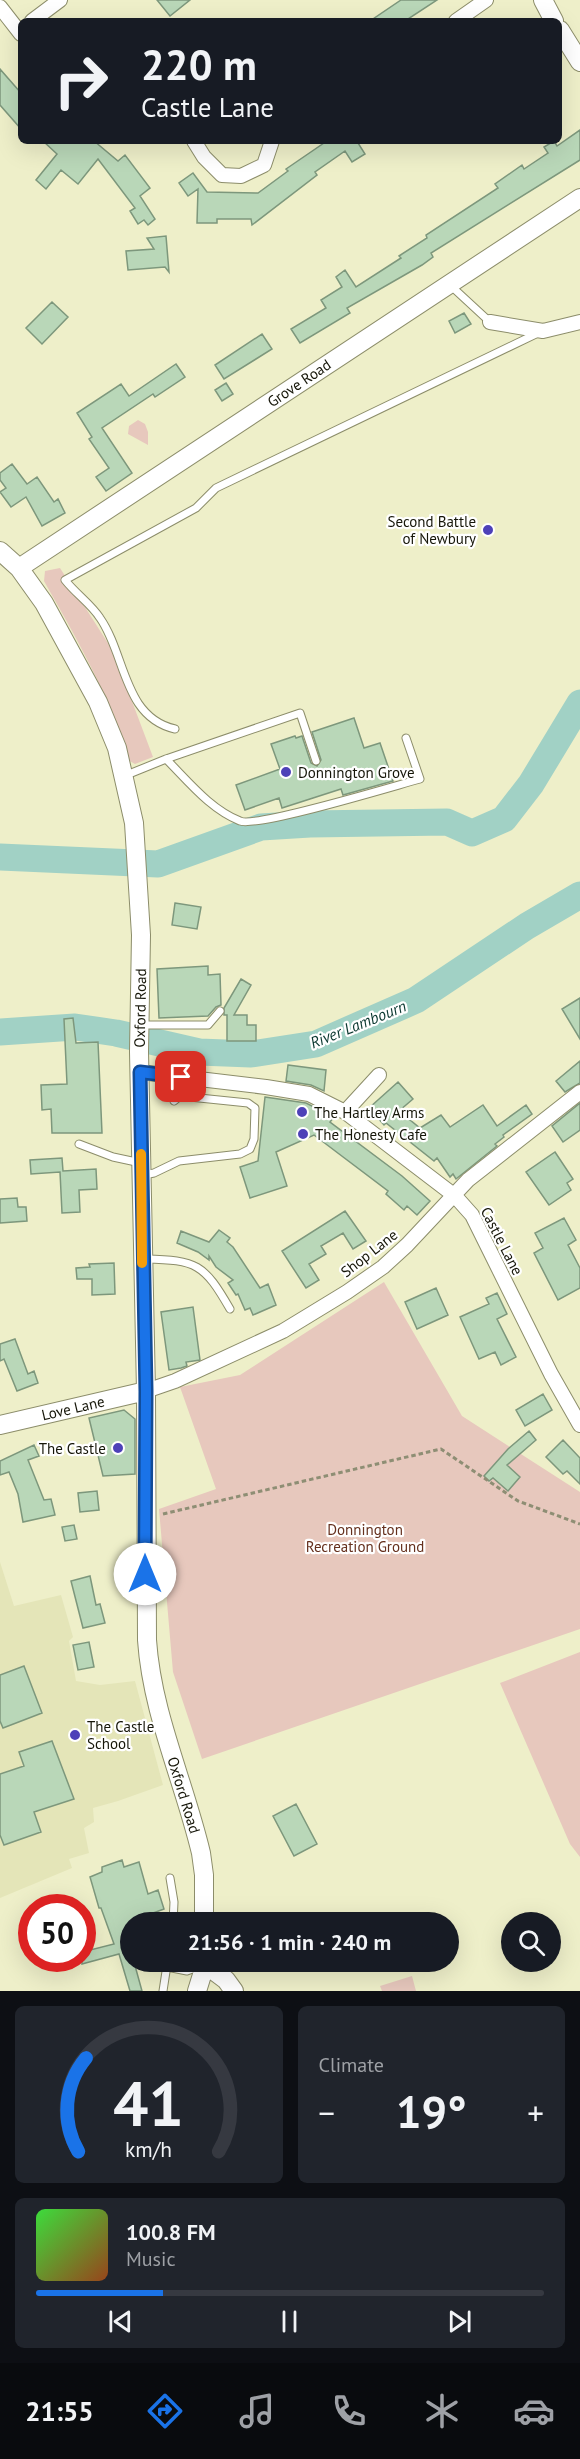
<!DOCTYPE html>
<meta charset="utf-8">
<style>
body{margin:0;font-family:"PT Sans",sans-serif;background:#20242c;color:#f1f3f6;height:100vh;display:flex;flex-direction:column;font-size:22px;white-space:nowrap}
*{box-sizing:border-box;margin:0}
p{font-size:20px;color:#9ea1a6}
.icon{flex:none;width:33px;height:33px;fill:none;stroke:currentColor;stroke-width:2;stroke-linecap:round;stroke-linejoin:round}
.map{position:relative;height:1991px;overflow:hidden}
.sheet{display:flex;flex-direction:column;gap:15px;padding:15px;background:#0d0f14;flex:1}
.sheet>*{flex:none}
.top-card{position:absolute;left:18px;top:18px;width:544px;height:126px;border-radius:9px;box-shadow:0 6px 24px #0002;background:#171b24;color:#f1f3f6;overflow:hidden}
.fabs{position:absolute;left:501px;top:1912px;display:grid;gap:12px}
.fabs a{display:grid;place-items:center;width:60px;height:60px;border-radius:50%;background:#171b24;box-shadow:0 6px 24px #0002;font-size:30px}
.speed{position:absolute;left:18px;top:1894px;display:flex;gap:12px;font-size:30px;font-weight:700;text-align:center}
.speed>*{display:grid;place-content:center;width:78px;height:78px;border-radius:50%;background:#171b24;box-shadow:0 6px 24px #0002;line-height:1}
.speed .limit{border:9px solid #d22;background:#fff;color:#111}
.pin{position:absolute;display:grid;place-items:center;width:51px;height:51px;color:#fff;margin:-26px;border-radius:12px;box-shadow:0 3px 9px #0006}
.me{position:absolute;width:66px;margin:-33px;rotate:0deg;stroke-linejoin:round;filter:drop-shadow(0 0 4px #0008)}
.turn{display:flex;align-items:center;gap:21px;height:126px;padding:0 24px;font-size:27px}
.turn .icon{width:78px;height:78px;stroke-width:2.5}
.turn b{display:block;font-size:42px;line-height:51px}
.big{font-size:45px;font-weight:700;line-height:1.1}
.sheet .card{flex:1;display:flex;flex-direction:column;justify-content:center;gap:9px;min-width:0;padding:0 21px;border-radius:9px;background:#20242c}
.sheet .dial{align-items:center;gap:0}
.dial svg{height:156px;overflow:visible;fill:none;stroke:#363941;stroke-width:7;stroke-linecap:round;text-anchor:middle}
.dial text{fill:#f1f3f6;stroke:none}
.song{display:flex;align-items:center;gap:18px}
.cover{width:72px;height:72px;border-radius:9px;background:linear-gradient(135deg,hsl(120 70% 55%),hsl(20 70% 35%))}
.played{height:6px;border-radius:3px;background:linear-gradient(90deg,#1a73e8 25%,#363941 25%)}
.keys{display:flex;justify-content:space-around;direction:ltr}
.heat{display:flex;justify-content:space-between;align-items:center;font-size:33px;direction:ltr}
.sheet .tiles{flex:1;display:grid;gap:15px;grid-template-columns:1fr 1fr}
.card:last-child{grid-column:span 2}
.trip{position:absolute;left:120px;top:1912px;width:339px;height:60px;border-radius:30px;background:#171b24;box-shadow:0 6px 24px #0002;font-weight:700;line-height:60px;text-align:center}
.dock{display:flex;height:96px;justify-content:space-around;align-items:center;background:#090b0e;color:#9ea1a6}
.dock .icon{width:42px;height:42px}
.dock .current{color:#1a73e8}
.dock b{font-size:27px;color:#f1f3f6}
.map>svg:first-child{display:block}
</style>
<div class="map">
<svg width="580" height="1991" viewBox="0 0 580 1991">
<rect width="100%" height="100%" fill="#eeefc9"/>
<!-- built -->
<path fill="#e4e5b8" d="M0,1562L14,1606L61,1595L73,1637L69,1641L76,1681L100,1685L135,1681L163,1785L118,1801L93,1808L94,1822L84,1828L89,1853L69,1859L72,1868L0,1898Z"/>
<!-- green -->
<path fill="#e7c8bd" d="M138,420L145,424L148,432V445L128,434L129,426Z
M60,568L113,651L153,757L135,764L128,760C112,699 75,636 44,581L45,571Z
M384,1282L462,1416L580,1492V1629L202,1759L173,1672L159,1509L216,1489L180,1387L240,1375Z
M580,1652V1857L570,1844L500,1683Z
M412,1976L416,1991H382L380,1986Z"/>
<g fill="none" stroke-linecap="round" stroke-linejoin="round">
<!-- river -->
<path stroke="#a1d1c5" stroke-width="27" d="M0,857L158,864L261,827L310,824L447,822L472,833L504,819L531,784L580,703
M0,1032L75,1027L116,1033L199,1052L251,1054L316,1044L416,1000L527,926L580,895"/>
</g>
<!-- building -->
<path fill="#b9d7b8" stroke="#7d977c" stroke-width="1.5" d="M157,0H190L170,16Z
M401,0H437L405,21H370Z
M0,69L21,93V129L0,105Z
M580,130V160L431,253L433,257L422,265L347,308L350,313L300,343L291,329L326,308L321,300L342,287L336,277L345,270L356,287L401,258L399,256L427,238L426,235L498,188L495,184L522,165L524,169L548,153L544,147L554,141L557,146Z
M43,141H94L118,161L125,155L150,188L140,196L155,219L148,225L144,220L138,224L130,211L135,208L98,159L78,184L61,170L46,189L36,180L57,154Z
M327,141H361L358,143L365,154L352,162L345,151L315,172L317,175L252,225L251,219H217V223H197L198,189L188,196L179,183L193,173L207,192L258,193L288,171L286,169Z
M166,236L169,272L165,267L128,270L126,251L154,249L147,238Z
M52,302L68,317L42,344L26,328Z
M464,313L471,324L455,333L449,321Z
M262,334L272,349L224,379L215,365Z
M176,364L185,377L155,397L153,394L102,428L132,473L106,491L96,477L109,468L89,439L92,437L77,413L121,384L129,396Z
M226,383L233,394L222,401L215,390Z
M12,464L27,484L37,477L54,502L58,499L65,513L42,526L26,497L11,507L0,492L6,488L0,480V473Z
M354,718L364,748L380,743L393,781L343,795L341,789L282,808L279,798L245,810L236,785L280,769L271,744L295,736L296,738L302,736L311,763L317,766L321,760L312,732Z
M175,903L201,907L197,929L172,925Z
M208,966V975L220,974L221,1005L216,1007L208,1016L159,1018L157,969Z
M241,979L251,985L234,1015H247V1025H256V1041H227V1015H224V1008Z
M580,998V1039L562,1009Z
M73,1018L76,1043L98,1042L102,1133H52L51,1109L42,1110L41,1085L67,1084L64,1019Z
M580,1061V1083L565,1092L556,1081Z
M288,1065L326,1070L324,1091L311,1085L286,1081Z
M398,1082L413,1099L399,1111L420,1128L441,1115L450,1127L483,1105L497,1126L526,1105L532,1114L503,1135L504,1137L495,1144L497,1146L456,1179L453,1174L450,1177L437,1158L434,1161L386,1123L384,1125L369,1108Z
M265,1097L306,1103L334,1117L330,1122L402,1176L430,1201L417,1215L407,1206L404,1210L386,1194L388,1191L314,1135L276,1152L287,1186L250,1198L240,1167L258,1161Z
M580,1103V1130L563,1142L552,1126Z
M555,1152L573,1179L567,1183L571,1190L549,1205L526,1172Z
M62,1158L63,1171L96,1169L97,1189L79,1190L80,1212L62,1213L60,1172L31,1174L30,1160Z
M17,1198L18,1207H26L27,1221L0,1223V1199Z
M345,1211L366,1241L353,1249L343,1233L321,1246L326,1254L309,1264L319,1280L306,1288L282,1251Z
M564,1218L576,1240L568,1245L580,1268V1288L558,1300L534,1253L543,1248L535,1233Z
M219,1230L230,1238L227,1242L233,1247L260,1288L268,1284L276,1305L253,1315L250,1308L245,1310L238,1294L236,1295L228,1283L233,1280L216,1267L209,1256V1260L198,1252L177,1243L181,1231L209,1242Z
M114,1263L115,1294L92,1295V1279H77L76,1268L90,1267L89,1264Z
M436,1288L448,1315L417,1329L405,1302Z
M497,1293L507,1314L497,1319L516,1357L501,1365L495,1352L479,1359L460,1317L489,1304L486,1298Z
M193,1307L200,1360L186,1362L187,1366L181,1368L169,1370L161,1312Z
M15,1339L28,1374L34,1371L38,1383L17,1391L4,1359L0,1361V1344Z
M543,1394L552,1410L525,1426L516,1410Z
M124,1410L135,1419V1474L103,1476L89,1418Z
M529,1431L536,1440L507,1465L520,1477L508,1491L493,1478L489,1481L484,1476L508,1449Z
M563,1440L580,1458V1484L567,1471L563,1474L546,1457Z
M34,1445L39,1456L28,1460L44,1500L51,1499L55,1515L23,1522L18,1494L9,1472L0,1475V1461Z
M97,1491L99,1510L80,1512L78,1493Z
M74,1525L77,1539L65,1541L62,1527Z
M90,1576L96,1605L100,1604L105,1623L83,1628L71,1581Z
M89,1642L94,1667L78,1670L73,1645Z
M24,1666L42,1713L3,1728L0,1721V1675Z
M52,1741L74,1799L34,1812L41,1832L4,1845L0,1835V1774L24,1766L19,1752Z
M296,1804L317,1844L294,1856L273,1816Z
M122,1860L124,1867L139,1862L148,1894L158,1890L164,1909L145,1916L147,1923H130V1962H134L142,1991H130L119,1954L82,1964V1952L114,1944L101,1908H99L90,1877L102,1872V1867Z"/>
<g fill="none" stroke-linecap="round" stroke-linejoin="round">
<!-- lane casing -->
<g stroke="#8c8d6a" stroke-width="9">
<path id="lane" d="M450,285L490,322
M175,729C123,717 126,655 100,618C91,604 76,594 65,580L196,508L216,488L538,333
M166,759C189,782 210,809 240,821C256,828 394,786 420,779L406,738
M124,776L166,759L300,713L316,761
M139,1025H208L220,1011
M79,1144L113,1157L141,1163
M144,1175L154,1173L179,1161L240,1154L250,1149L254,1139L255,1108L248,1103L180,1096L174,1101
M145,1259C197,1260 204,1264 230,1309
M170,1878L174,1902L173,1923
M167,1967L187,1971L201,1966
M163,1991L167,1965"/>
</g>
<!-- street casing -->
<g stroke="#8c8d6a" stroke-width="16">
<path id="street" d="M0,7L21,34
M32,21L60,0
M456,21L486,0
M194,141L204,157L222,175L241,176L264,165L272,141
M490,322L543,331L580,322
M140,1072L266,1087L309,1094L345,1112L455,1196L472,1215L551,1374L580,1425
M345,1112L379,1075
M146,1391L175,1381L283,1331L347,1292L383,1267L407,1245L468,1180L580,1092"/>
</g>
<!-- secondary casing -->
<g stroke="#8c8d6a" stroke-width="20">
<path id="secondary" d="M543,0L554,21
M560,30L580,62
M0,551L19,568L44,603L98,702L117,748L134,823L141,935L139,1052L146,1391L147,1640C152,1714 184,1781 201,1853L204,1875V1923
M19,568L580,198
M0,1425L146,1391
M206,1965L226,1980L234,1991
M197,1991L206,1962"/>
</g>
<!-- path -->
<path stroke="#8e8e74" stroke-width="3" stroke-dasharray="4.5 3" stroke-linecap="butt" d="M163,1514L441,1449L518,1501L580,1524"/>
<!-- lane -->
<use href="#lane" stroke="#fff" stroke-width="7"/>
<!-- street -->
<use href="#street" stroke="#fff" stroke-width="14"/>
<!-- secondary -->
<use href="#secondary" stroke="#fff" stroke-width="18"/>
</g>
<g fill="none" stroke-linecap="round" stroke-linejoin="round">
<!-- route casing -->
<g stroke="#114b97" stroke-width="15">
<path id="route" d="M145,1574L146,1391L140,1072L181,1077"/>
</g>
<!-- route -->
<use href="#route" stroke="#1a73e8" stroke-width="10"/>
<!-- slow -->
<path stroke="#f59e0b" stroke-width="10" d="M141,1154L142,1263"/>
</g>
<!-- markers -->
<g fill="#4d41b8" stroke="#fff" stroke-width="2">
<circle cx="488" cy="530" r="6"/>
<circle cx="286" cy="772" r="6"/>
<circle cx="302" cy="1112" r="6"/>
<circle cx="303" cy="1134" r="6"/>
<circle cx="118" cy="1448" r="6"/>
<circle cx="75" cy="1735" r="6"/>
</g>
<g text-anchor="middle" dominant-baseline="central" stroke-width="4.5" stroke-linejoin="round" paint-order="stroke">
<!-- street labels -->
<g font-size="15" fill="#161609" stroke="#fff">
<text transform="translate(299 383) rotate(-34)">Grove Road</text>
<text transform="translate(140 1008) rotate(-89)">Oxford Road</text>
<text transform="translate(502 1241) rotate(63)">Castle Lane</text>
<text transform="translate(369 1253) rotate(-38)">Shop Lane</text>
<text transform="translate(73 1408) rotate(-13)">Love Lane</text>
<text transform="translate(184 1795) rotate(73)">Oxford Road</text>
</g>
<!-- poi labels -->
<g font-size="15" fill="#161609" stroke="#fff" text-anchor="start">
<text x="476" y="521" text-anchor="end">Second Battle<tspan x="476" dy="17">of Newbury</tspan></text>
<text x="298" y="772">Donnington Grove</text>
<text x="314" y="1112">The Hartley Arms</text>
<text x="315" y="1134">The Honesty Cafe</text>
<text x="106" y="1448" text-anchor="end">The Castle</text>
<text x="87" y="1726">The Castle<tspan x="87" dy="17">School</tspan></text>
</g>
<!-- park labels -->
<g font-size="15" fill="#65301d" stroke="#fff">
<text x="365" y="1529">Donnington<tspan x="365" dy="17">Recreation Ground</tspan></text>
</g>
<!-- water labels -->
<g font-size="16" font-style="italic" fill="#0b3830" stroke="#fff">
<text transform="translate(358 1024) rotate(-22)">River Lambourn</text>
</g>
</g>
</svg>
<div class="fabs">
<a><svg class="icon" aria-label="search" viewBox="0 0 24 24"><circle cx="10" cy="10" r="6"/><path d="M15 15l6 6"/></svg></a>
</div>
<div class="speed"><div class="limit">50</div></div>
<div class="pin" style="left:181px;top:1077px;background:#d93025"><svg class="icon" aria-label="arrive" viewBox="0 0 24 24"><path d="M6 21V4h12l-3 4 3 4H6"/></svg></div>
<svg class="me" style="left:145px;top:1574px" viewBox="-20 -20 40 40"><circle r="19" fill="#fff"/><path d="M0-13L10 11 0 6-10 11z" fill="#1a73e8"/></svg>
<div class="trip">21:56 · 1 min · 240 m</div>
<div class="top-card">
<div class="turn"><svg class="icon" aria-label="right" viewBox="0 0 24 24"><path d="M7 20v-9h11M14 6l5 5-5 5"/></svg><div><b>220 m</b>Castle Lane</div></div>
</div>
</div>
<section class="sheet">
<div class="tiles">
<div class="card dial"><svg viewBox="0 0 100 80">
<path d="M14 69A42 42 0 1 1 86 69"/>
<path d="M14 69A42 42 0 0 1 18 21" stroke="#1a73e8"/>
<text x="50" y="56" font-size="32" font-weight="700">41</text>
<text x="50" y="72" font-size="11">km/h</text>
</svg></div>
<div class="card"><p>Climate</p>
<div class="heat"><a>−</a><b class="big">19°</b><a>+</a></div>
</div>
<div class="card">
<div class="song"><i class="cover"></i><div><b>100.8 FM</b><p>Music</p></div></div>
<div class="played"></div>
<div class="keys"><svg class="icon" aria-label="previous" viewBox="0 0 24 24"><path d="M18 5L8 12l10 7zM5 5v14"/></svg><svg class="icon" aria-label="pause" viewBox="0 0 24 24"><path d="M8 5v14M16 5v14"/></svg><svg class="icon" aria-label="next" viewBox="0 0 24 24"><path d="M6 5l10 7-10 7zM19 5v14"/></svg></div>
</div>
</div>
</section>
<nav class="dock">
<b>21:55</b>
<svg class="icon current" aria-label="directions" viewBox="0 0 24 24"><path d="M12 3l9 9-9 9-9-9zM9 14v-3h6M13 9l2 2-2 2"/></svg>
<svg class="icon" aria-label="music" viewBox="0 0 24 24"><path d="M9 18V5l10-2v13"/><circle cx="6" cy="18" r="3"/><circle cx="16" cy="16" r="3"/></svg>
<svg class="icon" aria-label="phone" viewBox="0 0 24 24"><path d="M5 4h4l2 5-3 2q2 4 5 5l2-3 5 2v4C11 20 4 13 5 4z"/></svg>
<svg class="icon" aria-label="climate" viewBox="0 0 24 24"><path d="M12 3v18M4 7l16 10M4 17L20 7"/></svg>
<svg class="icon" aria-label="car" viewBox="0 0 24 24"><path d="M5 17H2v-5l4-1 3-4h7l3 4 3 1v5h-3M9 17h6M6 11h13"/><circle cx="7" cy="17" r="2"/><circle cx="17" cy="17" r="2"/></svg>
</nav>
